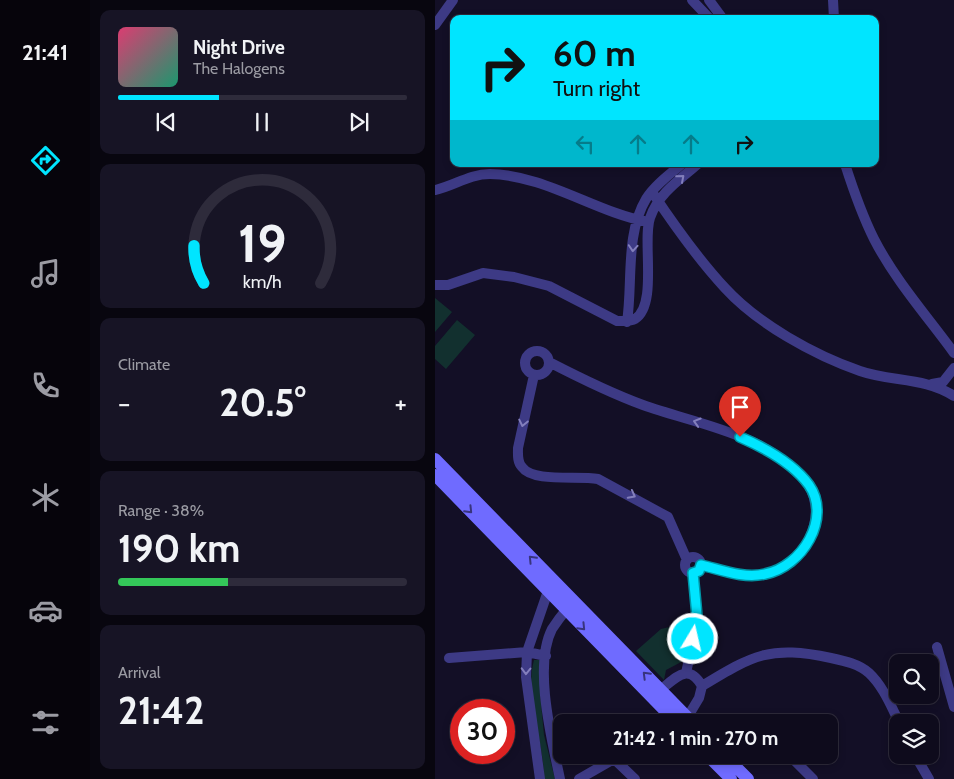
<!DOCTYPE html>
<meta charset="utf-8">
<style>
body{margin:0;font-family:Cabin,sans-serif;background:#171425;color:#f1f3f6;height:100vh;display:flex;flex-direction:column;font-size:19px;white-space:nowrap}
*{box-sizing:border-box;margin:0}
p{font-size:16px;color:#9b9ba3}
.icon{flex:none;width:28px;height:28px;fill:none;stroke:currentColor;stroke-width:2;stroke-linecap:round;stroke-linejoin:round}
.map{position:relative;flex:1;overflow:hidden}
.sheet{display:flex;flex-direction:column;gap:10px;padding:10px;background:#08060f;width:345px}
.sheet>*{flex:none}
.guide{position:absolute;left:15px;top:15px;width:429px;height:152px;border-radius:10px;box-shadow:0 2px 8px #0003,0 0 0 1px #2e2b3b;background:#00e5ff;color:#111;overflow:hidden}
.buttons{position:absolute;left:454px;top:654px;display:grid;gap:10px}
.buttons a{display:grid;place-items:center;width:50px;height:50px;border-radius:10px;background:#0e0b1c;box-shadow:0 2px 8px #0003,0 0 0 1px #2e2b3b;font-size:25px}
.speed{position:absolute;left:15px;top:699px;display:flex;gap:10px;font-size:25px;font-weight:700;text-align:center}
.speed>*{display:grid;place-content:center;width:65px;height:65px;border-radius:50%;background:#0e0b1c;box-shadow:0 2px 8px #0003,0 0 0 1px #2e2b3b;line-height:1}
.speed .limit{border:8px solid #d22;background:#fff;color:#111}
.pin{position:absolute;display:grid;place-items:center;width:42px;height:42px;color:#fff;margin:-51px -21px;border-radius:50% 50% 50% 0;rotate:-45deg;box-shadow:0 0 5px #0007}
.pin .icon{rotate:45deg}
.me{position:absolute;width:55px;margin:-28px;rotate:9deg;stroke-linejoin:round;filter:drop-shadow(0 0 4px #0008)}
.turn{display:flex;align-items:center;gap:18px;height:105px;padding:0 20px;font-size:22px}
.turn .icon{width:65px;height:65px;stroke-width:2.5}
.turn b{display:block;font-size:35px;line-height:42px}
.lanes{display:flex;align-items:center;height:48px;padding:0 20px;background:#0003;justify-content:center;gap:25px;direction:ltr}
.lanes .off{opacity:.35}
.big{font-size:38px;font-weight:800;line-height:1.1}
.sheet .tile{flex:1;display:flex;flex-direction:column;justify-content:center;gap:8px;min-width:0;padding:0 18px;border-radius:10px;background:#171425}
.sheet .dial{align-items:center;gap:0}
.dial svg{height:130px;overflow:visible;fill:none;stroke:#2e2b3b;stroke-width:7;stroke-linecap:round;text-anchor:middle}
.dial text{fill:#f1f3f6;stroke:none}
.song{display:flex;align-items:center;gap:15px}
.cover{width:60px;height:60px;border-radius:8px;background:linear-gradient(135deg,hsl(340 70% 55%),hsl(160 70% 35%))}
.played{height:5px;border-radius:2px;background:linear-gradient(90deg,#00e5ff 35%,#2e2b3b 35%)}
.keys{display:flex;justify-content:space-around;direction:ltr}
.heat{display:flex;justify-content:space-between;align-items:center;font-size:28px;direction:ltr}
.charge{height:8px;border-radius:4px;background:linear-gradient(90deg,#34c759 38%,#2e2b3b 0)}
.trip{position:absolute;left:118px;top:714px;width:285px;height:50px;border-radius:10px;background:#0e0b1c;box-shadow:0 2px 8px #0003,0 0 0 1px #2e2b3b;font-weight:800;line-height:50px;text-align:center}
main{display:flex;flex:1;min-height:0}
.tabs{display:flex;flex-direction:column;width:90px;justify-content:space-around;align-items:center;background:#06040b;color:#9b9ba3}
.tabs .icon{width:35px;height:35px}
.tabs .current{color:#00e5ff}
.tabs b{font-size:22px;color:#f1f3f6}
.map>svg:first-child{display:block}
</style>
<main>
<nav class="tabs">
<b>21:41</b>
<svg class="icon current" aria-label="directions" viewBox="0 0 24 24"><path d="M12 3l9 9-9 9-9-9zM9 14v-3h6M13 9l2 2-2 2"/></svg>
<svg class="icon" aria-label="music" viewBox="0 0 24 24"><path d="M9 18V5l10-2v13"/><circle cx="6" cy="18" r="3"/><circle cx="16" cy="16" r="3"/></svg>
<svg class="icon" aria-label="phone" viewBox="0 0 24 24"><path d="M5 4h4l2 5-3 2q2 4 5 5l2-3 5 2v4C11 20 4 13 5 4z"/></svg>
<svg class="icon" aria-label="climate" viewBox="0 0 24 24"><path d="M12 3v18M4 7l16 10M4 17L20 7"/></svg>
<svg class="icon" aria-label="car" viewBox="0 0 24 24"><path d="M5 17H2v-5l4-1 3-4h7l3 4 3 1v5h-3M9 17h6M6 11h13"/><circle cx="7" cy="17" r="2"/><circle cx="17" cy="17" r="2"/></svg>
<svg class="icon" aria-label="filters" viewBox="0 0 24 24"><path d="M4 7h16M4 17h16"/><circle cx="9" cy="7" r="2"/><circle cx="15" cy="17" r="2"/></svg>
</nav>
<section class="sheet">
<div class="tile">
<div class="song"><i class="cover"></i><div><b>Night Drive</b><p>The Halogens</p></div></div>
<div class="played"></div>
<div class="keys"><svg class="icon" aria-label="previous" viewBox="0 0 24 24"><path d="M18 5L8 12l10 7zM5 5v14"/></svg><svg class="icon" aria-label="pause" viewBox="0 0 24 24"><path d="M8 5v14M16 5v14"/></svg><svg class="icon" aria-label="next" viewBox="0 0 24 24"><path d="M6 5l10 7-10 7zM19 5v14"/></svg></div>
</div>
<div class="tile dial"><svg viewBox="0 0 100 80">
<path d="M14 69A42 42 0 1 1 86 69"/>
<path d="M14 69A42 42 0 0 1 8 46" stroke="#00e5ff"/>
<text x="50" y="56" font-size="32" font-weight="700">19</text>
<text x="50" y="72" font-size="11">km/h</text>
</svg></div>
<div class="tile"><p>Climate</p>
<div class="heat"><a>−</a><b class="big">20.5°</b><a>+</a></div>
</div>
<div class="tile"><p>Range · 38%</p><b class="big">190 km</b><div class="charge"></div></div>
<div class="tile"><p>Arrival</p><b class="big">21:42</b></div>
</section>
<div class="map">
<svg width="519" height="779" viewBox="0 0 519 779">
<rect width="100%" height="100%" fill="#130f26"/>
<!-- green -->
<path fill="#12302f" d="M0,298L17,312L0,332Z
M22,320L40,335L11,369L0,359V346Z
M259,621L250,660L231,670L229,680L201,651L226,629Z
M99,660H105V693L109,735L120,779H109C109,741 89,696 99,660Z"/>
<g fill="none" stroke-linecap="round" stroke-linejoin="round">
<!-- street -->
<path stroke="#3d3a85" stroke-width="10" d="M257,0L275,19
M274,0L288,19
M398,0L399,19
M0,25L18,0
M410,164C418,189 427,215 439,239C460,280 492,316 519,353
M0,190C19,186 34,174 55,174C110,175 160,212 213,222
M217,192C239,225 263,259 290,288C323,324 379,355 425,371C456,382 490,377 519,396
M0,285H13L48,273L79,277L114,286L182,321C188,321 195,322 200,319C223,305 207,240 215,218C223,194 244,180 263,164
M192,322C198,283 190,234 211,199C220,185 235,174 247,164
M90 363a12 12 0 1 1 24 0a12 12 0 1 1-24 0Z
M114,362C145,378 175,393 208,405C261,424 328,433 368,478C398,511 371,567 329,574C308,578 287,571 266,565
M99,375L83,448C83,454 82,462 87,467C98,483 144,475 163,479L233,517L252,560
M497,384L508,382L519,368
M250 565a8 8 0 1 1 16 0a8 8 0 1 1-16 0Z
M502,647L519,707
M14,658L92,652L111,656
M251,673L262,622L258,573
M267,686C318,655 335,645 396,658C410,661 424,664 434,673C448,686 456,706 464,722
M225,690C241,678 253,662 267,686L264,698L252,718
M273,722L284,720L293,722
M354,755L378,779
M480,755L494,779
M105,779L91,677L92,652L113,591
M125,779C117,740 98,666 117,629C121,623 126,616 131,610
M144,779L179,759L200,779"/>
<!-- secondary -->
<path stroke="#6f6bff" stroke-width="12" d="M0,459L257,722
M0,475L241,722
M272,755L296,779
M289,755L313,779"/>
</g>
<!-- one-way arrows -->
<defs><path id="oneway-chevron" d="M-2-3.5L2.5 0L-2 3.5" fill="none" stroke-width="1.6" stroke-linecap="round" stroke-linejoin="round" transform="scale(1.25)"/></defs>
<g stroke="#837fbc">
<use href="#oneway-chevron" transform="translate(246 178) rotate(-41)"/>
<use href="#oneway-chevron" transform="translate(198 248) rotate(94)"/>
<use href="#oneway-chevron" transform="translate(262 422) rotate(-163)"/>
<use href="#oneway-chevron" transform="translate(88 423) rotate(102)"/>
<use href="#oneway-chevron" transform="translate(197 495) rotate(28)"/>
<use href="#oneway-chevron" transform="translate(91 671) rotate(91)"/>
</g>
<g stroke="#38347d">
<use href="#oneway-chevron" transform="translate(34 510) rotate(46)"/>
<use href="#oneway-chevron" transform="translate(97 559) rotate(-134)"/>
<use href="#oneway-chevron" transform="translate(147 627) rotate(46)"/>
<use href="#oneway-chevron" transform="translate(211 675) rotate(-135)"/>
</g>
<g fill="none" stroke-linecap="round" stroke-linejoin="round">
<!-- route casing -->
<g stroke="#0095a6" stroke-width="12">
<path id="route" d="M258,639L262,616L258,573L264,571L266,565C287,570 309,579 330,574C367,567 397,518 374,485C358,463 328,447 305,437"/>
</g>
<!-- route -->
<use href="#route" stroke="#00e5ff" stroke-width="9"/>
</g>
</svg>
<div class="buttons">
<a><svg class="icon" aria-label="search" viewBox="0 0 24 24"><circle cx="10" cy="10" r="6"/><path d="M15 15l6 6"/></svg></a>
<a><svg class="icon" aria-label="layers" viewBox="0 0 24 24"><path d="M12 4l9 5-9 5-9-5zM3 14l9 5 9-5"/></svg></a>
</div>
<div class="speed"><div class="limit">30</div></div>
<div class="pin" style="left:305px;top:437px;background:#d93025"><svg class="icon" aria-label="arrive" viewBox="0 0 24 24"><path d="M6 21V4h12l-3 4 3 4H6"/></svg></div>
<svg class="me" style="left:258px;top:639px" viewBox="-20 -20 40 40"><circle r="17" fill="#00e5ff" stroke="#fff" stroke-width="3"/><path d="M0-11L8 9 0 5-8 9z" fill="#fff"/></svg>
<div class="trip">21:42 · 1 min · 270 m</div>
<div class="guide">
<div class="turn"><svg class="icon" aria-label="right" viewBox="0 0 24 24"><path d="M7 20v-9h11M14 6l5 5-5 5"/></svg><div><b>60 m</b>Turn right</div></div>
<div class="lanes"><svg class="icon off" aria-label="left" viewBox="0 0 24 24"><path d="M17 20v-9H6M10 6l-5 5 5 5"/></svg><svg class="icon off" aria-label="ahead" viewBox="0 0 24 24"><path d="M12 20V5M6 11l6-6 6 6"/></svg><svg class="icon off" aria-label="ahead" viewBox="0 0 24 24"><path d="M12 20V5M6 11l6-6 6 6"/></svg><svg class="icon" aria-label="right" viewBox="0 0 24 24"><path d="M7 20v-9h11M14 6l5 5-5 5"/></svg></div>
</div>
</div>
</main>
